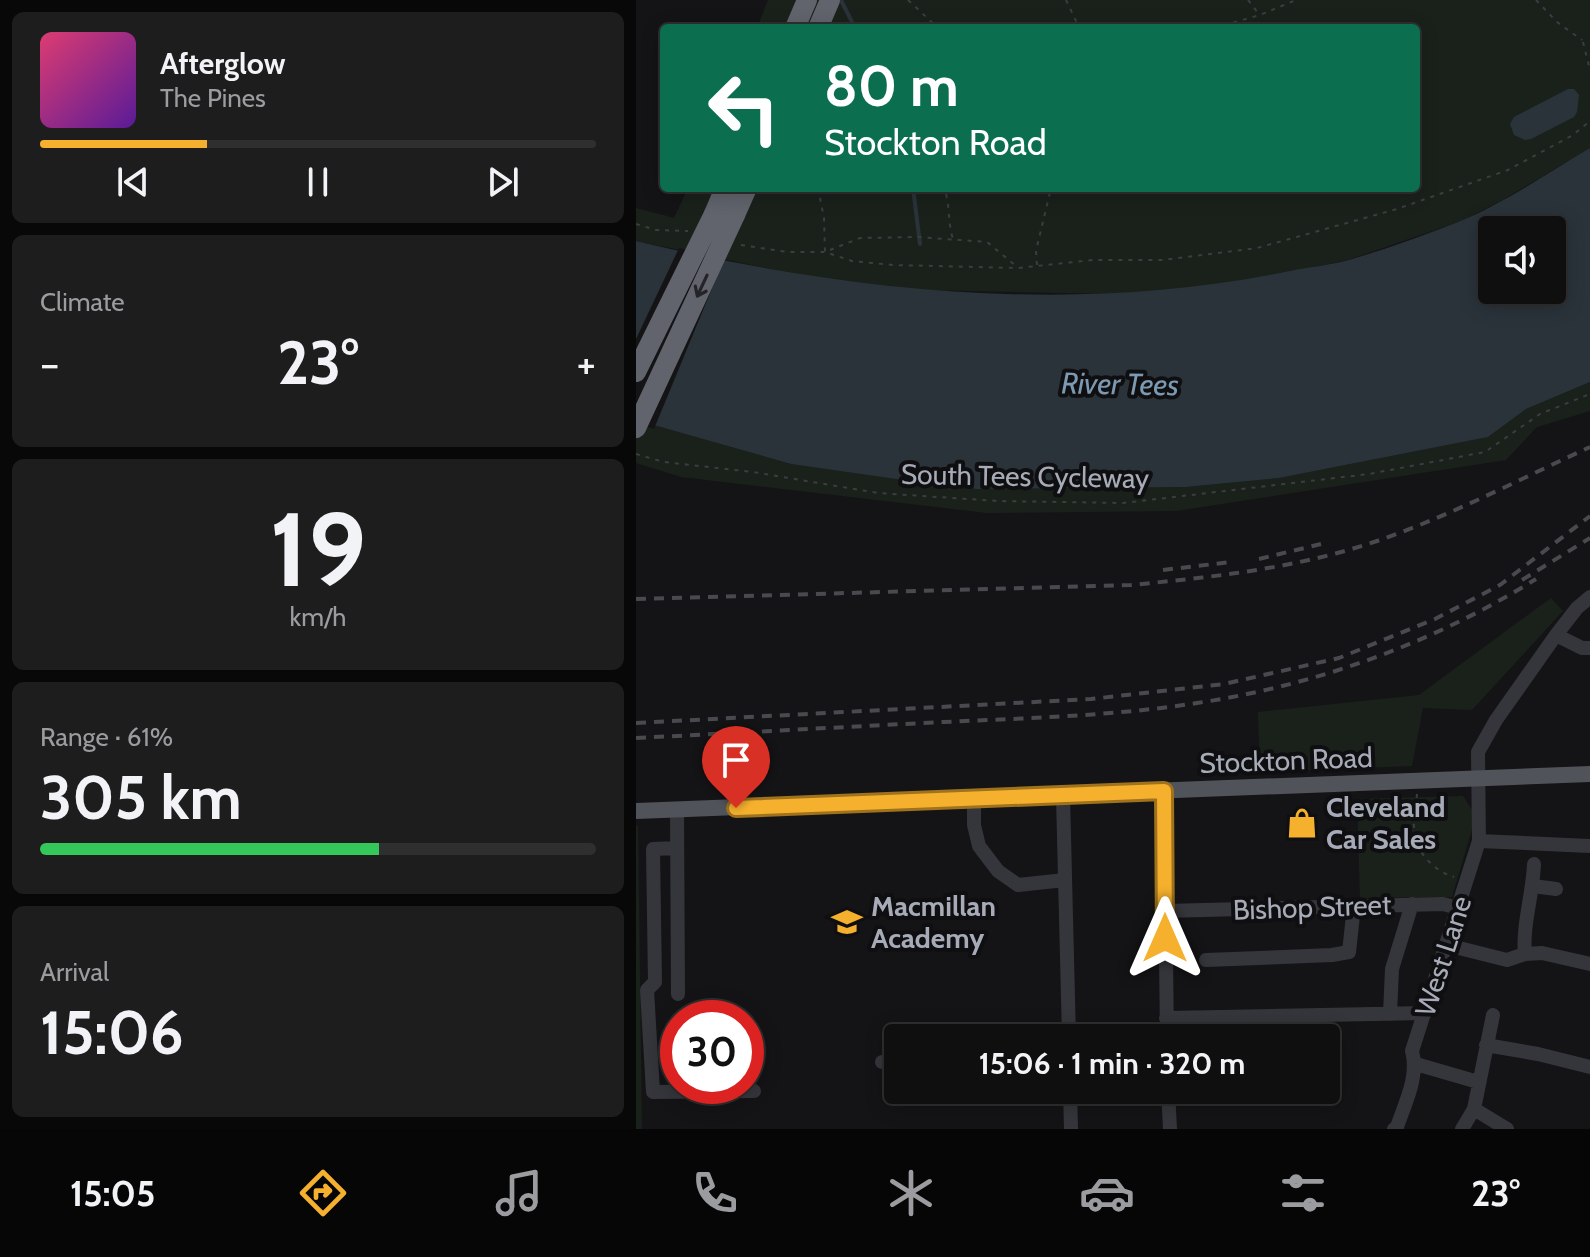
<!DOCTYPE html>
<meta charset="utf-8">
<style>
body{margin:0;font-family:Cabin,sans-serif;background:#1d1d1e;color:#f1f3f6;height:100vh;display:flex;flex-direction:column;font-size:30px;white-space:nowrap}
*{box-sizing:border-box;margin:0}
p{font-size:26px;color:#9b9c9f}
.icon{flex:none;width:44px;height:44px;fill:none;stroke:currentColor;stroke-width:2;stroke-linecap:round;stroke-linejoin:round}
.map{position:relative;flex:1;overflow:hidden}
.panel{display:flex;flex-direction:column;gap:12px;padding:12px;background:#080809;width:636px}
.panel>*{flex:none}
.banner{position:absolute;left:24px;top:24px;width:760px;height:168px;border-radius:8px;box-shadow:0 4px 20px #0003,0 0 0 2px #2f2f30;background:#0b6e4f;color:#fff;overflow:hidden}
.tools{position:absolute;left:842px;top:216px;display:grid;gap:16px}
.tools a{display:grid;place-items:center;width:88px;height:88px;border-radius:8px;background:#0f0f10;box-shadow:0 4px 20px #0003,0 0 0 2px #2f2f30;font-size:40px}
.speed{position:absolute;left:24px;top:1000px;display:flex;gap:16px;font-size:40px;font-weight:700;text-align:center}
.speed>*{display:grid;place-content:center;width:104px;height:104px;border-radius:50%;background:#0f0f10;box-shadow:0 4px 20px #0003,0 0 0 2px #2f2f30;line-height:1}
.speed .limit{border:12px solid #d22;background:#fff;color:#111}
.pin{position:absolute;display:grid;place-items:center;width:68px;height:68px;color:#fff;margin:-82px -34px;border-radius:50% 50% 50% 0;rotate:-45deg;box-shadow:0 0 8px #0007}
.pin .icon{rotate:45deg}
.me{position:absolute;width:88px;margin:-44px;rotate:0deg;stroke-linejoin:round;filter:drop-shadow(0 0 6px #0008)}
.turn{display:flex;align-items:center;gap:28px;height:168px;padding:0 32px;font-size:36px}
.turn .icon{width:104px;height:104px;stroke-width:2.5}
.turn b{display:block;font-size:56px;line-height:68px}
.big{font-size:60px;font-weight:800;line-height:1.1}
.panel .widget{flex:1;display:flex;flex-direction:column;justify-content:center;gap:12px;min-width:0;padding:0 28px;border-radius:12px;background:#1d1d1e}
.panel .dial{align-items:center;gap:0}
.dial b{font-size:104px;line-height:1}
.song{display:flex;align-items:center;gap:24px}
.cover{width:96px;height:96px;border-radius:12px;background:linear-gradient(135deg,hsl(340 70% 55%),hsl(270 70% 35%))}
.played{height:8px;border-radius:4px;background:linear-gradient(90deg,#f5b02d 30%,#2f2f30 30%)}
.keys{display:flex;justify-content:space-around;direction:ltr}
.heat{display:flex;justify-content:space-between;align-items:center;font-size:44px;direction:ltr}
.charge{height:12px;border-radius:6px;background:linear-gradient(90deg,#34c759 61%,#2f2f30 0)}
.trip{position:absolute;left:248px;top:1024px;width:456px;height:80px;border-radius:8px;background:#0f0f10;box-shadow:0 4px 20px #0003,0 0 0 2px #2f2f30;font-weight:800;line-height:80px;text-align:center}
.tabs{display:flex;height:128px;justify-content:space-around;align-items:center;background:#060606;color:#9b9c9f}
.tabs .icon{width:56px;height:56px}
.tabs .selected{color:#f5b02d}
.tabs b{font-size:36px;color:#f1f3f6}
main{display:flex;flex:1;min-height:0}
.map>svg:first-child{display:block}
</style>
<main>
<section class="panel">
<div class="widget">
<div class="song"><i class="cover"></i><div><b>Afterglow</b><p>The Pines</p></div></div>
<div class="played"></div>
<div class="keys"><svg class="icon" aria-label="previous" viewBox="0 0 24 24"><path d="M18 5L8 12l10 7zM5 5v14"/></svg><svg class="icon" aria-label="pause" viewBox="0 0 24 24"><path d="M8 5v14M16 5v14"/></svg><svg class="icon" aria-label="next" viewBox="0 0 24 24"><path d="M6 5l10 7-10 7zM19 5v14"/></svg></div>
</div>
<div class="widget"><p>Climate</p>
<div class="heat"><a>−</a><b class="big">23°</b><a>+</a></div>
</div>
<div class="widget dial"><b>19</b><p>km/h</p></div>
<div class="widget"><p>Range · 61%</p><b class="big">305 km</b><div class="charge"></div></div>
<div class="widget"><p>Arrival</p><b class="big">15:06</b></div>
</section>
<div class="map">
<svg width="954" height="1129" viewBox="0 0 954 1129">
<rect width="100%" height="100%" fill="#141416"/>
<!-- green -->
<path fill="#1a211b" d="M132,0H954V148L865,201L825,221L712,260L589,285L475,294L284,290L189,280L0,241V208L38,218L52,188H780V28H121Z
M954,382V411L901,427L870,460L540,511L351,513L45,477L0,463V420L155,464L274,481L341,489L550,487L643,478L852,437L890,409Z
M915,598L927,611L836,710L787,708L776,766L624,772L622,712L783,695Z
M827,796L840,816L816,897L724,898L721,799Z
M0,826H2L6,1129H0Z"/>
<!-- water -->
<path fill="#2a333a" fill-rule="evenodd" d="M932,89H938L943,95L941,112L938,117L895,139L889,140L878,135L874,124L878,117Z
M954,148V382L890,409L852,437L643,478L550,487L341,489L274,481L155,464L0,420V241C213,292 438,316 654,271C674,267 694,265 713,260C750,249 787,236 822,222C869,203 911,173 954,148ZM856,230H916V290H856Z"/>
<!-- pier -->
<path fill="#141416" d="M43,248L89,257L18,429L0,424V339Z"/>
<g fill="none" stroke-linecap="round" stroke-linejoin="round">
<!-- stream -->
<path stroke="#2a333a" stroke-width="4" d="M205,0L219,28
M277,188L284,244"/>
<!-- path -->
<path stroke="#3b3d42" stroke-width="2" stroke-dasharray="4 6" stroke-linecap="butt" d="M272,0L302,28
M430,0L441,23L446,28
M612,0L623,14
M900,0L921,22L946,40
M578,28L624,15L660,0
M947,42L954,70
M182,188L188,218L189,252L224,238L282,237L351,242L380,266
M310,194C314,210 312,224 317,239
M0,224L20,230L52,231
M105,245L152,252H189L216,261L257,265L382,268L457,260H527L621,248L761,209L872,170L937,135L954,121
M401,265L400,251L415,188
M0,454L28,462L117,472L242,493L362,501L487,503L733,474L849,452L904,414L954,394
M781,794C780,805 777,817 778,828C778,851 798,871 818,877"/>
<!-- minor -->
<path stroke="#35363b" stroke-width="14" d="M920,635L946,648H954
M528,791L531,1038
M427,796L433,1038
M338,799V825L343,846L362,871L382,885L429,880
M41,810L42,994
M843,841L954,846
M41,848L17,849L19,982L11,990L17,1092L118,1091
M897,886L920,889
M529,911L807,904L822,908
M811,945L871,960L889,954L906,953L954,964
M889,954C886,927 897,893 898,864
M570,960L696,955L713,952L718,906
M754,1014L756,969L776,904
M530,1018L789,1013
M850,1045L902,1054L954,1067
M246,1062L262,1061
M780,1064L842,1082
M434,1090L435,1129
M532,1090L534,1129
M532,1092L561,1090
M838,1109L871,1129
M758,1129L761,1127C769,1103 783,1077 776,1051L843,841L842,752L860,720L920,635L941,608L954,597
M826,1129L838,1109L857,1015"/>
<!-- major -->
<path stroke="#51535a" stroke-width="16" d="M0,811L954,774"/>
<!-- highway -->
<path stroke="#61646c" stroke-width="20" d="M182,28L194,0
M78,214L89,188
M99,215L111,188"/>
<!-- rail -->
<path stroke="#484a50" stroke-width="4" stroke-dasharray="10 8" stroke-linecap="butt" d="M623,559L685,544
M527,570L595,562
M886,580L954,538
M0,599L495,585C578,577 662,568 741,541C814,516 884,479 954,447
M0,723L455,699L588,684L703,658L799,619L864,585L954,516
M0,738C103,733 205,727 308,722C392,718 478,716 561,703C681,685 797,643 900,579"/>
<!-- highway-bridge -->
<path stroke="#61646c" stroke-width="20" d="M159,28L171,0
M0,372L78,214
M0,428L99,215"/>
</g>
<!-- one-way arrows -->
<defs><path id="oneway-shaft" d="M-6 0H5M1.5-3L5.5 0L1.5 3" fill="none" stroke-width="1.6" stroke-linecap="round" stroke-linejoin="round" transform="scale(2)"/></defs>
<use stroke="#242428" href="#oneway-shaft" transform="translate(66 286) rotate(115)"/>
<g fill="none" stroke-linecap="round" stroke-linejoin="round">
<!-- route casing -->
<g stroke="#9f721d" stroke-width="20">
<path id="route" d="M100,808L528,791L529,938"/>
</g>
<!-- route -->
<use href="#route" stroke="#f5b02d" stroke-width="14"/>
</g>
<!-- icons -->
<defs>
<g id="shop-bare" transform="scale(2.4)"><path d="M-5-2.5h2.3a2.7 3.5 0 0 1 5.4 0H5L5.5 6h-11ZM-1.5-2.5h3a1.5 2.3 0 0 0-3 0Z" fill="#f5b02d" stroke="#0f0f11" stroke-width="2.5" paint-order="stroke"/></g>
<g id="school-bare" transform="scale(2.4)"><path d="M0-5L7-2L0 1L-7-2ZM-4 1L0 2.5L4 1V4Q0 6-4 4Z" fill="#f5b02d" stroke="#0f0f11" stroke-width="2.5" paint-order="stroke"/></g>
</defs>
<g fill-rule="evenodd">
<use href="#shop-bare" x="666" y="823"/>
<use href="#school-bare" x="211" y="922"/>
</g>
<g text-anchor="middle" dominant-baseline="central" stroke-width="8" stroke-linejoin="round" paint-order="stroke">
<!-- street labels -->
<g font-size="28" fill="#a6abb7" stroke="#0f0f11">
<text transform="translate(389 476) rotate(1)">South Tees Cycleway</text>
<text transform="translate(650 760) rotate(-2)">Stockton Road</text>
<text transform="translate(676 907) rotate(-2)">Bishop Street</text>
<text transform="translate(807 956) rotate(-72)">West Lane</text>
</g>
<!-- poi labels -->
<g font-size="28" font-weight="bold" fill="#a6abb7" stroke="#0f0f11" text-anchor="start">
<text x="690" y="807">Cleveland<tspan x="690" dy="32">Car Sales</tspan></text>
<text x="235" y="906">Macmillan<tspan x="235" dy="32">Academy</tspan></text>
</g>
<!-- water labels -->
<g font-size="30" font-style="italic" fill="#7c99b2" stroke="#0f0f11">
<text transform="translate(484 384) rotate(1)">River Tees</text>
</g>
</g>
</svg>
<div class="tools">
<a><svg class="icon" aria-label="sound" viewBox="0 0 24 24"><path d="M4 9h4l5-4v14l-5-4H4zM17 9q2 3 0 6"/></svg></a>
</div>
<div class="speed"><div class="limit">30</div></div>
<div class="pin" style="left:100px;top:808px;background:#d93025"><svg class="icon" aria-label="arrive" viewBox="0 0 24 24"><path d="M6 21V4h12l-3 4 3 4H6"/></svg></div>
<svg class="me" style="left:529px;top:938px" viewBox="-20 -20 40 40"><path d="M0-17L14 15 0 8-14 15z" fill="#f5b02d" stroke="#fff" stroke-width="4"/></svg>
<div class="trip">15:06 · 1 min · 320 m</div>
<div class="banner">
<div class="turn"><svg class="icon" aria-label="left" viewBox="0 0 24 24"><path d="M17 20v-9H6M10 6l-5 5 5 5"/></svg><div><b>80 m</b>Stockton Road</div></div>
</div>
</div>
</main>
<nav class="tabs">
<b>15:05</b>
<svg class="icon selected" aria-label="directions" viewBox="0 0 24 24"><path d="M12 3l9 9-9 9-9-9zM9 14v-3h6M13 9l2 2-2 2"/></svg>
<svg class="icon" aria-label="music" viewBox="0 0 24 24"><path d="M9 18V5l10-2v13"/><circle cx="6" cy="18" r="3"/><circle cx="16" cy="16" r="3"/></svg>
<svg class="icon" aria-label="phone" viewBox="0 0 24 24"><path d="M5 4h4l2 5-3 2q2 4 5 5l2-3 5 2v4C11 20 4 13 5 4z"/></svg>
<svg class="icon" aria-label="climate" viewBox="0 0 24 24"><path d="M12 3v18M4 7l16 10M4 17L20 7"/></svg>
<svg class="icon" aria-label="car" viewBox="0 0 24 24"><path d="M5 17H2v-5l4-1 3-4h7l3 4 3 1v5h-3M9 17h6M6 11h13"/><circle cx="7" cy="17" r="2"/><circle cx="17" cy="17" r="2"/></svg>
<svg class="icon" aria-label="filters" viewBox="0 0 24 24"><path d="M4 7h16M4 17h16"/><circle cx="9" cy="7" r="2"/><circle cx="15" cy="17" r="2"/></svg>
<b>23°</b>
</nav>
